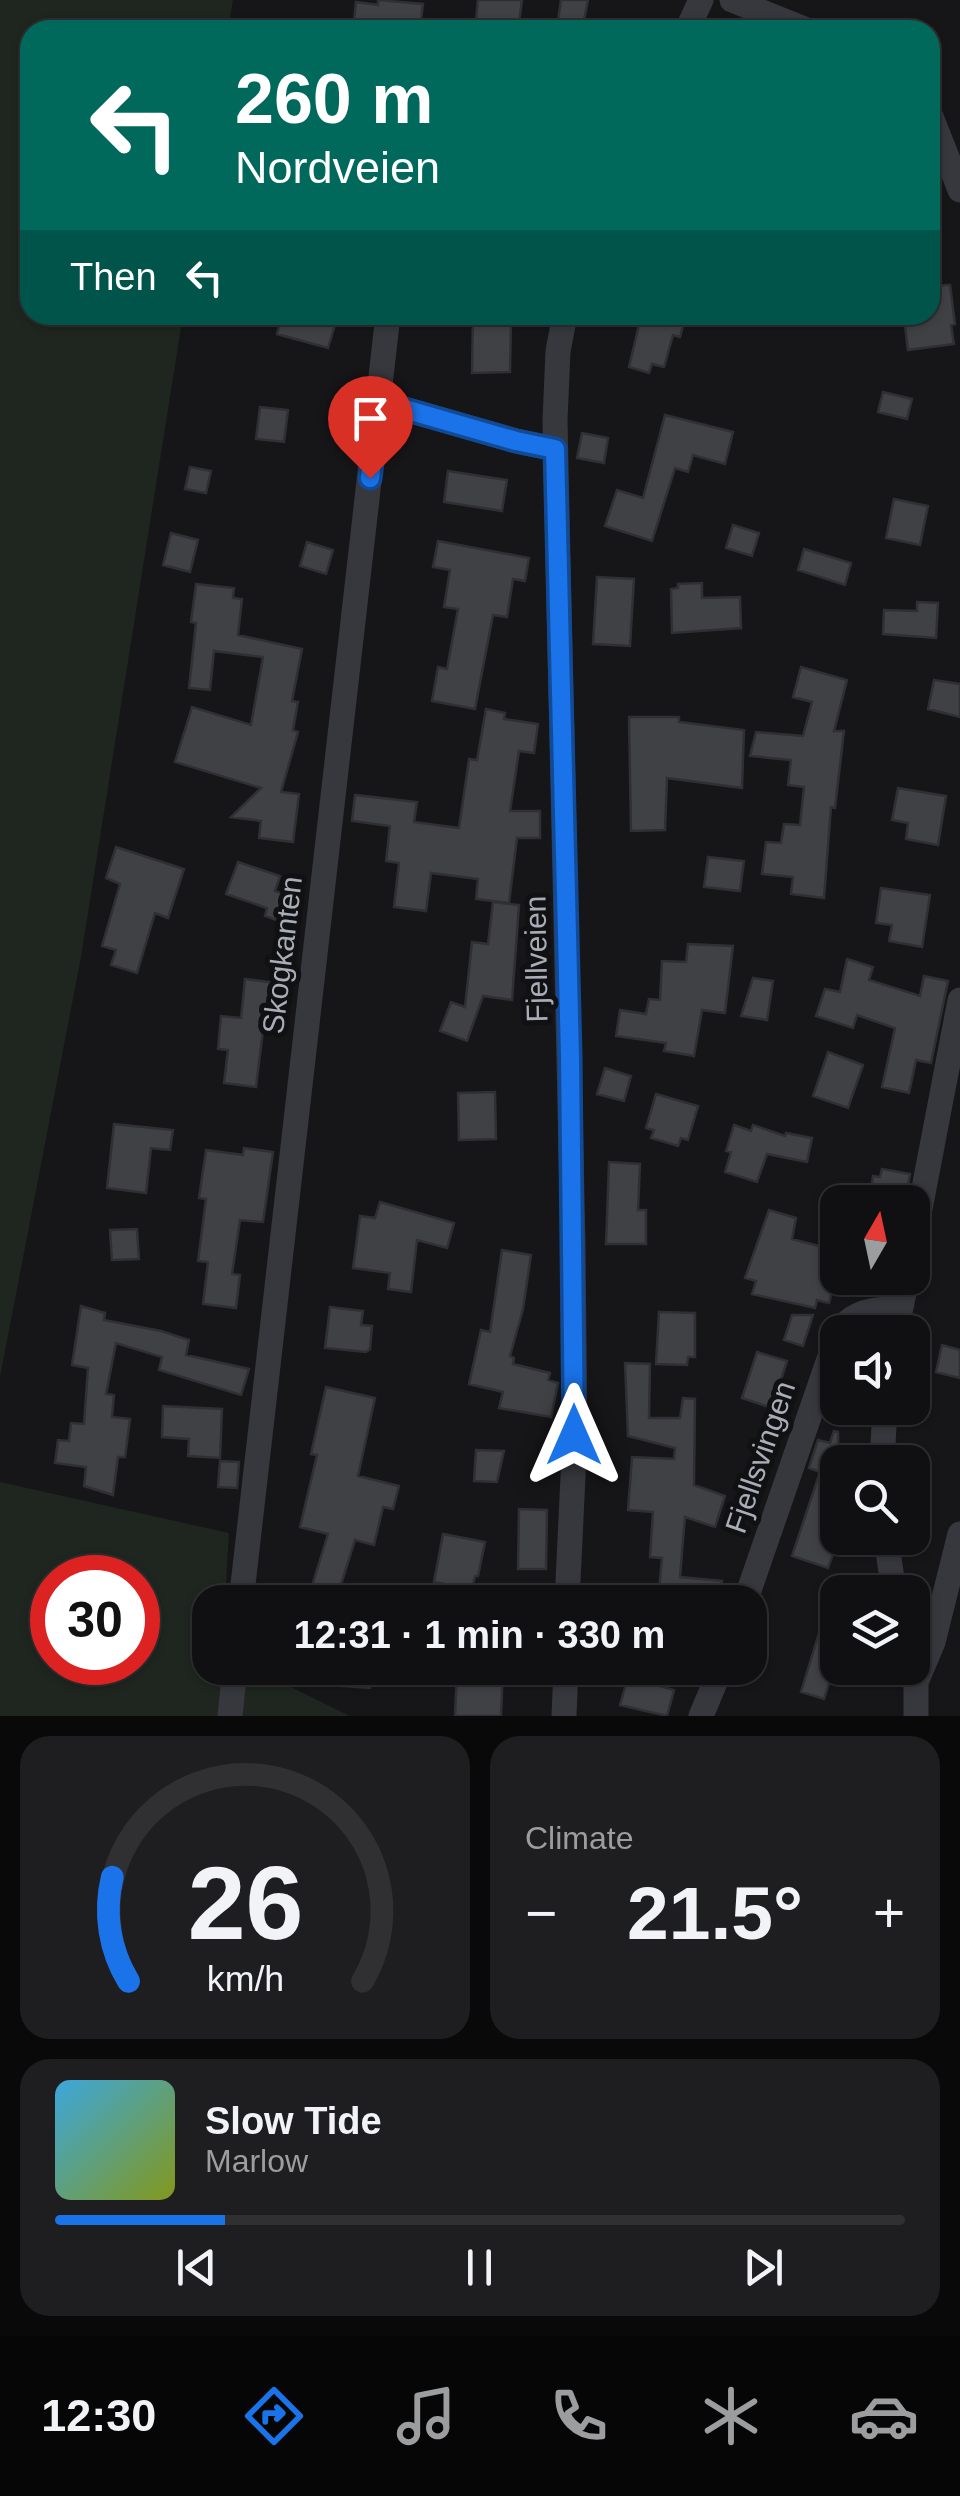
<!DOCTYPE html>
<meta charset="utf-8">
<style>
body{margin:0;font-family:Arial,sans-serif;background:#1e1e20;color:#f1f3f6;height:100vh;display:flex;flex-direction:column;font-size:38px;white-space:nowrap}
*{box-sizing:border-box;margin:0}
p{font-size:32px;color:#9c9d9f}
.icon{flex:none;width:55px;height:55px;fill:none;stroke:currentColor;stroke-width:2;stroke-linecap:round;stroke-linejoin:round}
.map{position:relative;height:1716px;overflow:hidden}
.side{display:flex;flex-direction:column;gap:20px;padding:20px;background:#09090a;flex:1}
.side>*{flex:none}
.guide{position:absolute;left:20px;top:20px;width:920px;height:305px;border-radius:30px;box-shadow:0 2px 8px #0004,0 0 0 2px #303032;background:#00695c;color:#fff;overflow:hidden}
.needle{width:65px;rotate:9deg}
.controls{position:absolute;left:820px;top:1185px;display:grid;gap:20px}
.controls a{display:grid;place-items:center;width:110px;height:110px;border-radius:20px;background:#101012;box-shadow:0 2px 8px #0004,0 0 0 2px #303032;font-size:50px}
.speed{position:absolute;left:30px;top:1555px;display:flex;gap:20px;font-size:50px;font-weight:700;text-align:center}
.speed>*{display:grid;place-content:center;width:130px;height:130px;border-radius:50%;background:#101012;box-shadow:0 2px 8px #0004,0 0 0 2px #303032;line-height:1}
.speed .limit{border:15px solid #d22;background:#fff;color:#111}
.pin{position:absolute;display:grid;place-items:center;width:85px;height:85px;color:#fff;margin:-102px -42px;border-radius:50% 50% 50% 0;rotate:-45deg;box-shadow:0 0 10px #0007}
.pin .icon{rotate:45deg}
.me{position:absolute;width:110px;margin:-55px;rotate:0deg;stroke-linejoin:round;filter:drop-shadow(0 0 8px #0008)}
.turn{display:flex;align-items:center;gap:35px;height:210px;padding:0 50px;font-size:45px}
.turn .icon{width:130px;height:130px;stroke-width:2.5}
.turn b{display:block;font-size:70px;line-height:85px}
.then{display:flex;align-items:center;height:95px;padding:0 50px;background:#0003;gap:20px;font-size:38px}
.big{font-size:75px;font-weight:700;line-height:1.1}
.side .widget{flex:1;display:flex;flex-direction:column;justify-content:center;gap:15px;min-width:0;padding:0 35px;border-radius:30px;background:#1e1e20}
.side .dial{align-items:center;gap:0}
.dial svg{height:260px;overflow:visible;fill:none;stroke:#303032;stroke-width:7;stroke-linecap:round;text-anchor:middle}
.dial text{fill:#f1f3f6;stroke:none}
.song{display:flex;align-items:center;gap:30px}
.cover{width:120px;height:120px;border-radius:15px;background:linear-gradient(135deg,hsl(200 70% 55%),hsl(70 70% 35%))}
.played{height:10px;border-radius:5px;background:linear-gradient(90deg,#1a73e8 20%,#303032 20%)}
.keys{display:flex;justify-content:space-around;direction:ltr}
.heat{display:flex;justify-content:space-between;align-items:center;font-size:55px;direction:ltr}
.side .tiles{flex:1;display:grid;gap:20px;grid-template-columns:1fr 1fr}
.widget:last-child{grid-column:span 2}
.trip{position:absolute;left:192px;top:1585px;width:575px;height:100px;border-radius:30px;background:#101012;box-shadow:0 2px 8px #0004,0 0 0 2px #303032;font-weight:700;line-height:100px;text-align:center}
.dock{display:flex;height:160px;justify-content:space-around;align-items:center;background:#060607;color:#9c9d9f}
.dock .icon{width:70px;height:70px}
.dock .selected{color:#1a73e8}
.dock b{font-size:45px;color:#f1f3f6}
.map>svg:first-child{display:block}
</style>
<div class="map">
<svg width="960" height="1716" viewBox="0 0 960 1716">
<rect width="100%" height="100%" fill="#161618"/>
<!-- green -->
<path fill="#1e261f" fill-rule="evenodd" d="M0,0H233L228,30H30V315H183L81,957L0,1377Z
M0,1482L229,1533L225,1602H210V1668H252L350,1716H0ZM52,1578H138V1662H52Z"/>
<!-- building -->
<path fill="#404145" stroke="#303034" stroke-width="2.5" d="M378,0L423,4L420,30H353L356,2L378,5Z
M478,0H522L518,30H475Z
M561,0H588L583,25L558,21Z
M946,285H950L955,324L951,325L954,344L908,350L904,318L930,315V287Z
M282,315H338L328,348L277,334Z
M473,315H507V320H511L510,372L472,373Z
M626,315H686L680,337L673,335L664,367L652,364L649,373L629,367L639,325L625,320Z
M883,392L912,399L907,419L878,412Z
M260,407L288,410L284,442L256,439Z
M665,415L733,432L725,464L693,455L688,472L675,468L652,541L605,526L617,490L643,498Z
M582,433L608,438L604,463L577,458Z
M190,467L211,471L206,493L185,489Z
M448,471L507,480L502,511L444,502Z
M894,499L928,506L920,545L886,538Z
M733,525L759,533L752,556L726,548Z
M171,533L198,540L190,572L163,565Z
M438,541L529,558L525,581L513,579L507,617L493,615L475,709L432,701L438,667L447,669L458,609L444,607L450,570L433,567Z
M307,542L333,550L326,574L300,566Z
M804,549L851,563L845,585L798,570Z
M597,577L634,579L630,646L593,644Z
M702,583V598L740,597L741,628L672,633L671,589L678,588V584Z
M196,584L234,588L233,598L242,599L238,635L302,649L292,701L298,702L293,730L298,732L281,792L299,794L293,842L259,838L261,821L231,817L261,788L175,762L192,707L251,725L263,657L214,651L210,690L189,688L196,623L191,622Z
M917,602L938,603L936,638L883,634L884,610L917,611Z
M801,667L847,680L834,731H844L835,808L831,807L824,898L791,894L793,877L762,874L766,842L781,843L784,824L800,825L804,787L788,785L791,760L750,756L756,732L803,736L812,702L793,697Z
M934,680L960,684V717L928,709Z
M486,709L505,713L504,719L538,724L534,753L519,751L510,811H540V838H517L509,903L476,899L478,879L431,873L426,911L394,907L399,863L386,861L390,826L352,821L355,795L417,802L414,822L459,828L469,759L477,760Z
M629,717H679V722L744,730L742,788L667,778L665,830L631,831Z
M898,788L946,796L938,845L906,839L908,823L892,820Z
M116,847L184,869L168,918L155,913L137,973L111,965L116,950L102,946L120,884L106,878Z
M708,857L744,861L740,891L704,887Z
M238,862L280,876L275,891L301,900L293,926L265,916L267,908L226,894Z
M881,888L930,895L922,947L889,941L892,925L876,923Z
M493,902L519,905L512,1000L483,996L467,1041L440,1031L451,1002L465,1007L472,942L488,944Z
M688,944L733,946L725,1013L702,1010L694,1056L664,1051L666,1043L616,1036L620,1010L646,1014L649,999L660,1000L662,961L686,962Z
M847,959L873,967L869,980L920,996L924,976L948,981L931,1063L916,1060L909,1093L882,1087L895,1028L857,1015L853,1028L816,1016L825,989L840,992Z
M753,978L773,981L767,1020L741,1016Z
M245,979L277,983L274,1007L266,1006L256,1087L224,1083L228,1050L218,1049L221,1016L241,1018Z
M828,1052L863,1065L848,1108L813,1096Z
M605,1068L631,1076L624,1101L597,1094Z
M495,1092L496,1139L459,1140L458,1093Z
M656,1094L698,1106L688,1140L681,1138L678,1146L651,1138L654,1130L646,1128Z
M114,1124L173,1130L170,1150L151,1148L146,1193L107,1188Z
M734,1125L751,1131L753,1125L785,1136L786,1133L812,1138L807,1162L767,1154L757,1182L725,1172L731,1152L726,1151Z
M244,1148L273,1152L263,1222L240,1220L232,1274L240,1275L236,1308L203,1304L208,1262L198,1261L206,1199L199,1198L206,1150L243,1155Z
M609,1162L640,1164L638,1210H646V1244H606Z
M882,1169L910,1174L905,1202H877L878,1198L870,1197L873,1176L880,1177Z
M380,1202L454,1223L447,1248L417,1240L411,1292L388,1289L390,1273L353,1268L360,1216L375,1218Z
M769,1210L796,1218L792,1239L838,1251V1269L829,1303L817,1300L815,1308L752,1294L756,1281L745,1278Z
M137,1229L139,1259L112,1260L110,1230Z
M502,1250L531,1255L523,1309L510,1356L514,1358L513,1364L550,1373L548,1380L558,1383L551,1417L499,1408L503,1392L469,1384L481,1330L490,1332Z
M81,1306L105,1313L104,1320L161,1331L189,1340L186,1355L249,1369L241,1395L159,1370L162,1357L116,1343L106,1394L114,1395L112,1417L130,1419L125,1457H118L113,1495L84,1486L86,1467L55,1463L58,1440L69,1441L71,1423L84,1424L88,1368L72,1365Z
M330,1307L363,1311L361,1325L372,1326L370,1349L366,1352L325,1348Z
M659,1312L695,1313V1357H688L687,1365L656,1364Z
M792,1315H813L803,1346L784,1340Z
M942,1345L960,1350V1378L936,1372Z
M757,1352L787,1361L772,1408L742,1398Z
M625,1363L650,1364L649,1418H680L683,1398L695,1399L694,1485L725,1496L715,1527L685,1517L680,1577L722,1581L720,1602H658L662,1558L650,1557L653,1512L628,1510L632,1457L674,1459L675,1448L628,1436Z
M326,1387L375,1398L358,1476L399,1486L393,1509L383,1507L374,1545L355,1540L338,1594L330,1591L329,1602H307L328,1534L300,1527L317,1455L311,1454Z
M163,1406L222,1409L220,1458L188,1456L189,1439L162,1437Z
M834,1431L838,1432V1446L842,1447L838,1461V1505L832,1522L838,1523V1540L828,1568L792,1556L820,1472L809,1468L816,1446L818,1440L830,1443Z
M476,1450L504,1451L497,1482L474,1481Z
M220,1461L239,1462L237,1488L218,1487Z
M519,1509L547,1510L546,1569H518Z
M443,1534L485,1542L478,1576H475L472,1589L434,1582Z
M819,1633L838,1639V1654L824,1699L801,1692Z
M302,1668H372L370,1688L301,1683Z
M457,1668H503L501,1716H455Z
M628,1677L674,1690L667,1716L620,1705Z"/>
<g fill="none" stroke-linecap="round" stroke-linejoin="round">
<!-- street -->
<path stroke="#37383d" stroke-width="25" d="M732,0L807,30
M687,30L701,0
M930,114L960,190
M565,315L558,351L555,420L573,1244L575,1435L567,1602
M380,402L516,441L555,449
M912,1251L960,1000
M838,1332C853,1312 875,1307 900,1310
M896,1332L907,1278
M882,1462L885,1408
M886,1538L894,1592
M241,1602L388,315
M745,1602L838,1333
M230,1716L235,1668
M564,1716L566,1668
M701,1716L721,1668
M916,1716V1682L933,1642L960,1534"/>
</g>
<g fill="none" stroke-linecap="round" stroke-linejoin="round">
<!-- route casing -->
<g stroke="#114b97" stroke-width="25">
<path id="route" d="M370,478L380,402L516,441L555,449L570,1056L574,1435"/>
</g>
<!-- route -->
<use href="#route" stroke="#1a73e8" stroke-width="18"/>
</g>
<g text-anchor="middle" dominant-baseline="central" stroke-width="10" stroke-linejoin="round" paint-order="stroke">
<!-- street labels -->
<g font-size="30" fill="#a8adb8" stroke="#111113">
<text transform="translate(282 955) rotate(-83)">Skogkanten</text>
<text transform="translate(536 959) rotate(-91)">Fjellveien</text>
<text transform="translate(760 1457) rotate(-71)">Fjellsvingen</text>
</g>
</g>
</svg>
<div class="controls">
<a><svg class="needle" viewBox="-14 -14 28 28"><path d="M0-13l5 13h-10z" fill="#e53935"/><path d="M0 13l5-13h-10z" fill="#9c9d9f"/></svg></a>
<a><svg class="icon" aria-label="sound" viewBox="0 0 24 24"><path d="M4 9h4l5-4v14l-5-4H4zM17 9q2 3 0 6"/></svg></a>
<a><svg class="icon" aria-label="search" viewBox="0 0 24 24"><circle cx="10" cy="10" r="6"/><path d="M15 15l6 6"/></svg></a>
<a><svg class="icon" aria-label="layers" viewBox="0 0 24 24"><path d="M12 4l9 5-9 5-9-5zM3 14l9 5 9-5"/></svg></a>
</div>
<div class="speed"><div class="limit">30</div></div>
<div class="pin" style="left:370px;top:478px;background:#d93025"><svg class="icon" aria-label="arrive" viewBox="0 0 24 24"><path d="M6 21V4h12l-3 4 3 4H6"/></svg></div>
<svg class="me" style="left:574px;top:1435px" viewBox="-20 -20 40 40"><path d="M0-17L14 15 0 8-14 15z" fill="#1a73e8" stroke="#fff" stroke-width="4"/></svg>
<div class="trip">12:31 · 1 min · 330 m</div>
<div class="guide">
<div class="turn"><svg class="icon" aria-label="left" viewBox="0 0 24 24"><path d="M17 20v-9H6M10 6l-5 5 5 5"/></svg><div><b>260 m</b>Nordveien</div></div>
<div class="then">Then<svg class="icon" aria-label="left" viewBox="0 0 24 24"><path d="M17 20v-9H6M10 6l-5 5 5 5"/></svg></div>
</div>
</div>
<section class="side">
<div class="tiles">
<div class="widget dial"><svg viewBox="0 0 100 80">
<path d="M14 69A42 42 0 1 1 86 69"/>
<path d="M14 69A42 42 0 0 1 9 37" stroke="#1a73e8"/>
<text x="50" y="56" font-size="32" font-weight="700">26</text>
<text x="50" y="72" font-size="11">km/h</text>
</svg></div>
<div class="widget"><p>Climate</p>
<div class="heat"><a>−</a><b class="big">21.5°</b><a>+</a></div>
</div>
<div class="widget">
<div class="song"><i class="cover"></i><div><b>Slow Tide</b><p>Marlow</p></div></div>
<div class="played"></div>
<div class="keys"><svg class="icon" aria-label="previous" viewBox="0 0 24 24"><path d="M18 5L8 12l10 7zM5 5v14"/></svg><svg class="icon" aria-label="pause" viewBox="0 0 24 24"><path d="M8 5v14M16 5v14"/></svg><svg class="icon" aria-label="next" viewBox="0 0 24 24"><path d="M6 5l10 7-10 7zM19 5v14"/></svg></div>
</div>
</div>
</section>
<nav class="dock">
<b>12:30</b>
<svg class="icon selected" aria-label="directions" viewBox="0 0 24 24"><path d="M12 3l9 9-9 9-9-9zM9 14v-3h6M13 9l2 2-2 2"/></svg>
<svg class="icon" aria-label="music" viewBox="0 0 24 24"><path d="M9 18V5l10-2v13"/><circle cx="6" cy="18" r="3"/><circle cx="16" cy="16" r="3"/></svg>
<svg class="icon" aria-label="phone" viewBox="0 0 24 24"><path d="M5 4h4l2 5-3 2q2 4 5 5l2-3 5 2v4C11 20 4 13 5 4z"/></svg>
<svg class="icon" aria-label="climate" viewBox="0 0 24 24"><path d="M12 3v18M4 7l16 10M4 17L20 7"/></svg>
<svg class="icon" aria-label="car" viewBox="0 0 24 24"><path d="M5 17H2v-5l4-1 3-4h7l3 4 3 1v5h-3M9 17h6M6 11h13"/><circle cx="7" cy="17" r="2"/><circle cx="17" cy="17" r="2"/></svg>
</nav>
